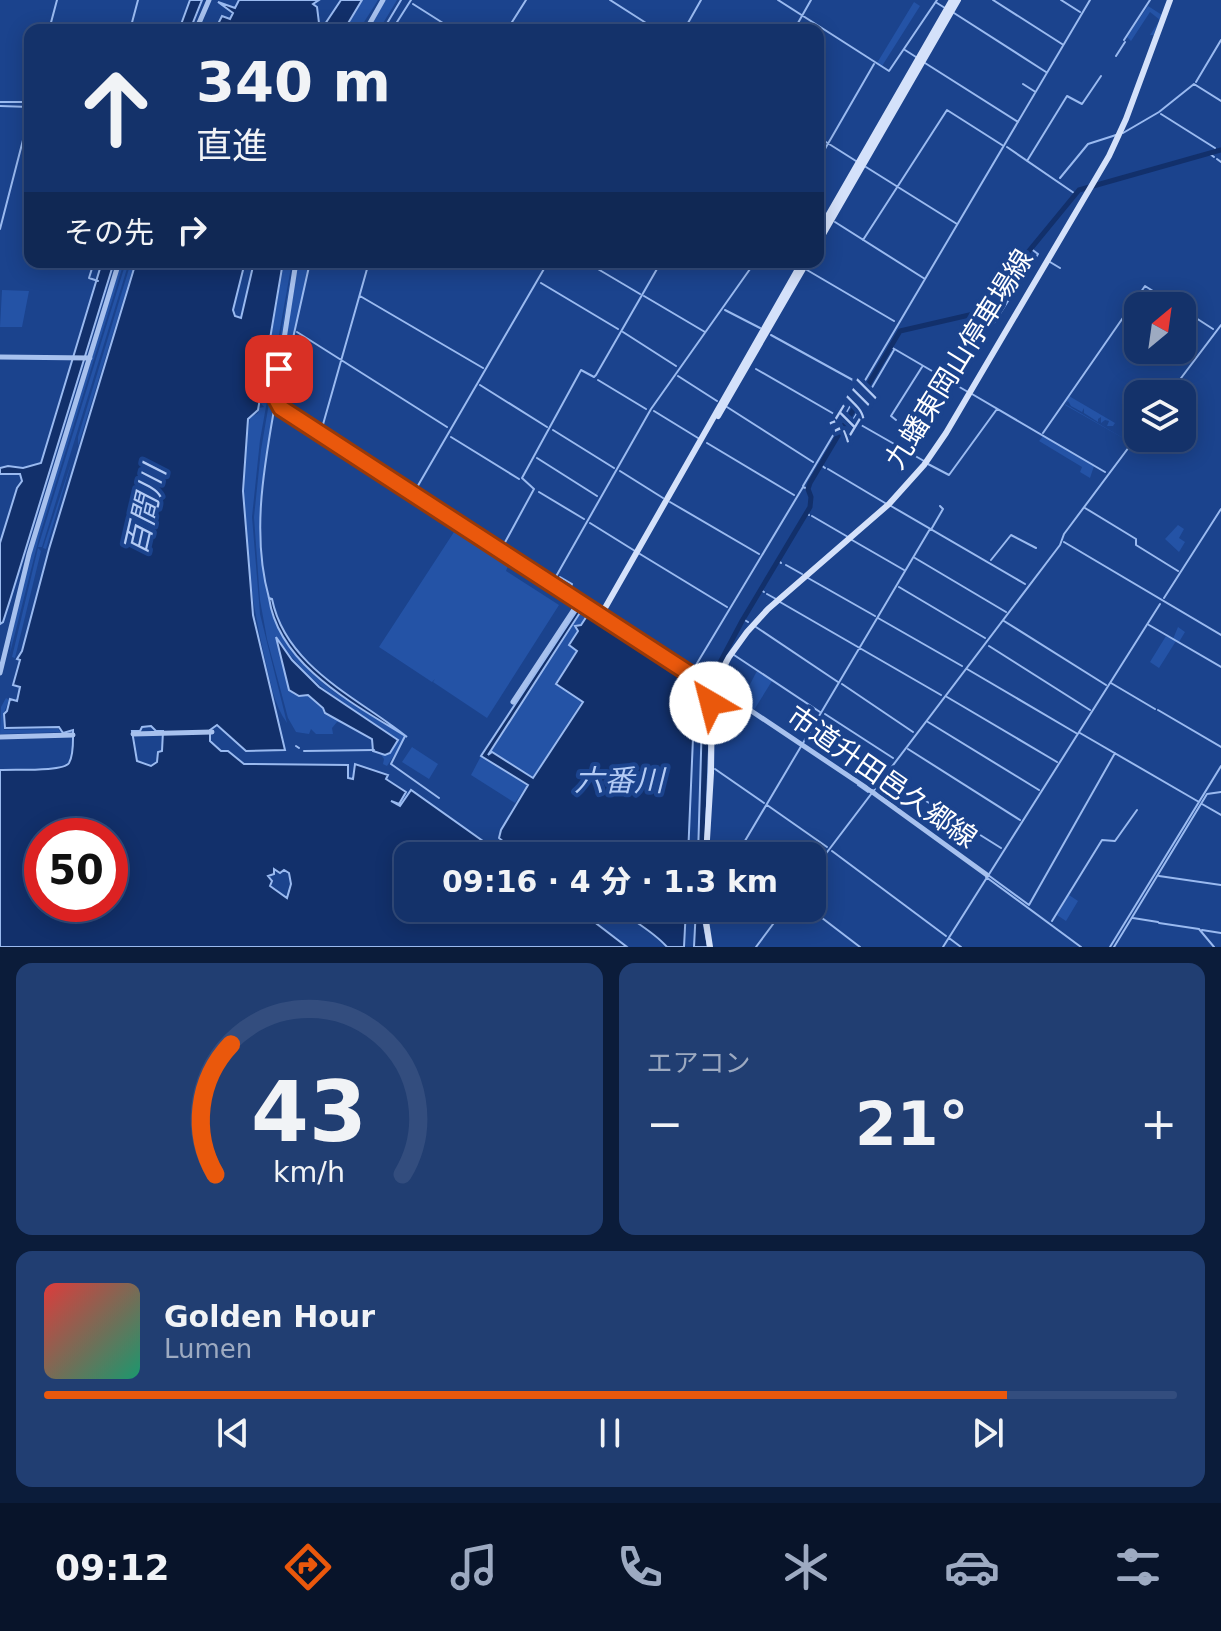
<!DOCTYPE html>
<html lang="ja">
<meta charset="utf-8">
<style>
body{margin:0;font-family:"DejaVu Sans","Noto Sans JP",sans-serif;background:#213e72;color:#f1f3f6;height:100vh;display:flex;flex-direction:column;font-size:30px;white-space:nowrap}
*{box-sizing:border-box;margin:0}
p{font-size:26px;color:#9daac1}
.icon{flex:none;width:44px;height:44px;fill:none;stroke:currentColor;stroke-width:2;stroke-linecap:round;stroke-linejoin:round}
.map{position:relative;height:947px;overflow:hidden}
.side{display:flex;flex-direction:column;gap:16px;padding:16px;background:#0b1c3a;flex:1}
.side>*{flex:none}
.guide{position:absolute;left:24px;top:24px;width:800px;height:244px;border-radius:16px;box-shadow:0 4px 20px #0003,0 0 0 2px #334d7e;background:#14326a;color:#f1f3f6;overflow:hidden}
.needle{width:52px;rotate:29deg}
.controls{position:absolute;left:1124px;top:292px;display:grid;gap:16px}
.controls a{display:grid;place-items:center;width:72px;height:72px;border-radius:16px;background:#14326a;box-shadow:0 4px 20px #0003,0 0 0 2px #334d7e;font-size:40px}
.speed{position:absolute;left:24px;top:818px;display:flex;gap:16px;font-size:40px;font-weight:700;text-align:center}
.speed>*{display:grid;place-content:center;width:104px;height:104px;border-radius:50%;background:#14326a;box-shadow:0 4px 20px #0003,0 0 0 2px #334d7e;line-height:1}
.speed .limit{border:12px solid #d22;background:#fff;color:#111}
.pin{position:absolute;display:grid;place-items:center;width:68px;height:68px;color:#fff;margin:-34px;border-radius:16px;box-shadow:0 4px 12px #0006}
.me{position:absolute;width:88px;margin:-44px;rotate:323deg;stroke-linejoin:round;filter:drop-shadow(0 0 6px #0008)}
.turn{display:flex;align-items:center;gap:28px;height:168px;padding:0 40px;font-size:36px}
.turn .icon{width:104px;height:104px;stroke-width:2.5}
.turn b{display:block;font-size:56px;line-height:68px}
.then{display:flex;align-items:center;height:76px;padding:0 40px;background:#0003;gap:16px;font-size:30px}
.big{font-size:60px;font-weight:800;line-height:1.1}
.side .tile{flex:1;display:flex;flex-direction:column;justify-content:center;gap:12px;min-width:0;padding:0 28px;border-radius:16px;background:#213e72}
.side .dial{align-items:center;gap:0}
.dial svg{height:208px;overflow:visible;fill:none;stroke:#334d7e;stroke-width:7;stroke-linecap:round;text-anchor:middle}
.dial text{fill:#f1f3f6;stroke:none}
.song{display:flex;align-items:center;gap:24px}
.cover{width:96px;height:96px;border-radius:12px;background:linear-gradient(135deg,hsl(0 70% 55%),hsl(160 70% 35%))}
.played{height:8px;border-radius:4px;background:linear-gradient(90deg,#ea580c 85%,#334d7e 85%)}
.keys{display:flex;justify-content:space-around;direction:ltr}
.heat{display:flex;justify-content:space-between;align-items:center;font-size:44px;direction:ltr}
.side .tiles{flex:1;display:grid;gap:16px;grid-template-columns:1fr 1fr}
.tile:last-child{grid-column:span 2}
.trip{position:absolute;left:394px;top:842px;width:432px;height:80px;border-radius:16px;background:#14326a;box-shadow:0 4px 20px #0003,0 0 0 2px #334d7e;font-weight:800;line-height:80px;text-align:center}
.tabs{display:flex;height:128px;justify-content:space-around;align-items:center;background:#08142a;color:#9daac1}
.tabs .icon{width:56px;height:56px}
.tabs .current{color:#ea580c}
.tabs b{font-size:36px;color:#f1f3f6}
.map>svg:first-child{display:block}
</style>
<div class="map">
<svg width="1221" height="947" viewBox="0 0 1221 947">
<rect width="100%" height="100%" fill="#1b438d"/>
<!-- green -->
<path fill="#2453a6" d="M363,0H378L359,30H344Z
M385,0H397L379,30H368Z
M914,2L920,6L882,66L877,63Z
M1148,6L1162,15L1154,35H1150L1160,20L1150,12L1131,41L1127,37Z
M121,262H124L40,534L10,653L12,634L27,565Z
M126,262H129L42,547H38Z
M131,262H135L78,446V437Z
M284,262H292L260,440L252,517L260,614L287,723C274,705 270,681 265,659C247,582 237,497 250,418L258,413L259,408L264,407L260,402Z
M293,262L273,394V400L277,407H274C258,496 243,599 310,671C336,698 375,717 406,737L387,766L383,764L384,759L379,752L385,755L390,753L398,739C347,704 313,690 276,636L289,690L299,696L308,695L323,708L324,714L343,723L337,722L332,728L333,734H316L311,729L309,734L296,732L288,718L267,639L260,600L254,517L261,450Z
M298,262H310L279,400L277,398Z
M2,290L29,291L22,327H0Z
M1069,396L1115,423L1113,426H1107L1109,421L1105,420L1101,423V417L1098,419V422L1084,413V408L1082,412L1071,406L1068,401L1065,404L1130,442L1065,405Z
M1043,436L1094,466L1090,478L1080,472L1082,467L1039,441Z
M73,457L46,549L43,548Z
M1178,525L1184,529L1179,538L1185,542L1179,552L1165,539Z
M454,532L508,566L506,571L559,605L487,718L433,682L435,679L432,682L379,647Z
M38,548L41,551L15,658L12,657Z
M584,607L691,676L697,682L696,690L688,687L690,679L659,662L660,660L618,633L616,634L612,632L613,629L582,609Z
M581,611L588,615L581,624L575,625L577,630L569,645L577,650L555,684L582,701L532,778L490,751Z
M1178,627L1185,632L1179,642L1176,641L1159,668L1150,662L1166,636L1173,639Z
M757,671L772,681L754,710L741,701Z
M6,698L9,700L3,715L4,730L58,729L61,732L0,734L1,707Z
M412,747L438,764L429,779L402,762Z
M481,756L527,785L515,803L471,775Z
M1069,895L1078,901L1066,921L1057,915Z"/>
<!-- water -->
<path fill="#12306b" stroke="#9abaf0" stroke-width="2" fill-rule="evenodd" d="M190,0H202L190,30H179Z
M239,0H319L313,4L317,7L319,23L316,30H215L222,16L230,19L233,13L218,2L235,8Z
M341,0H362L344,30H321Z
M102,262H114L11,597L3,622L0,624V543L17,488L22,481L20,474H0V468L8,466L23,468L41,463Z
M136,262H245L233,310L235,316L241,318L254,262H283L258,410L248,419L243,491L253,615L285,750L246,751L217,725L210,730V741L221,751H228L244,764L348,765V778L353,779L355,764L388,775L386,779L406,792L399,804L391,801L400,806L411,790L504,856H408V908H576L627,947H0V770C14,769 63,772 69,763C74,755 73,738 73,730L63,733L59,727L5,728L4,714L7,711L10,699L17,701L20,687L13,685L20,660L17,659L22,651L49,549ZM151,726L156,731H163L162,751L158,752L157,762L151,766L137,761L132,731H140L142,727ZM42,836H110V904H42ZM274,869L280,873L284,870L289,873L291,884L287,898L270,886L272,881L268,876L274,874Z
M269,598L272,599C286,668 359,698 407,737C354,704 279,666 269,598Z
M580,606L689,679L581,611L488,755L492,752L533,778L583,702L556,684L577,651L569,645L578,631L575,626L581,625L587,616L688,682L687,689L695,691L688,856H521L499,838L501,830L528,785L481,756Z
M276,637L292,660L319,687L398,740L390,753L385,755L373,751L372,739L325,713L323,708L308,695L299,696L289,690Z
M703,685L710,690L708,708L710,724L705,856H698Z
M622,908H686L684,947H667C656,934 640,925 623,913Z
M696,908H701L708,947H694Z"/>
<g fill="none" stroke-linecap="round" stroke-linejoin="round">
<!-- stream -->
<path stroke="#9abaf0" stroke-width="2" d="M610,0L657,30
M778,0L889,71L937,0
M993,0L1062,44
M1061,0L1080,12
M937,3L945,8
M413,4L454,30
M954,13L1046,72
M49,30L57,0
M130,30L138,0
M383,30L401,0
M392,30L411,0
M507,30L526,0
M684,30L701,0
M794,30L811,0
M1124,40L1150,0
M905,50L916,57
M1116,56L1125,42
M925,63L1018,122
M1196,82L1221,40
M1023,84L1034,91
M0,102H30
M0,106L30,107
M1161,114L1215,148
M1123,133L1159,112L1194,84L1221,101
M818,137L856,161
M1007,147L1074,193
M1210,154L1214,157
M1217,159L1221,162
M818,161L874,64
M1027,161L1067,96L1082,104L1101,76
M866,167L957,224
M1060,178L1088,144L1116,135
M818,211L824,215
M835,222L925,279
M0,229L30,113
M863,240L947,110L1002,145
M94,262L89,278L98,281
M586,262L640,294
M794,262L797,264
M1050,262L1060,268
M807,270L894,321
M541,283L618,329
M360,296L483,368
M644,296L705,332
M1182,309L1213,329
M725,310L760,328
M976,314L994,323L1038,254L1030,248
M297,332L447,427
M623,332L676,366
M771,335L860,384
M891,347L968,392
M756,369L841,418
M678,376L717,401
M598,380L646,409
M480,385L547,427
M972,394L1105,472
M1169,394L1221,325
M279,401L310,262
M727,407L813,462
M275,409H278
M654,411L698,438
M844,416L1090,0
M848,419L853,420L894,350
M896,420L891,416L922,367
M854,421L924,461
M322,428L369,262
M553,430L614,468
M1043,433L1145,286L1177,306
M319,437V436
M451,437L519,479
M707,443L794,495
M537,458L597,496
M928,464L949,475L997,409
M821,465L825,468
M828,469L885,503
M620,471L663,498
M803,486L835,432
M416,489L548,262
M539,492L584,519
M411,498L412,496
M670,502L759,554
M891,506L1025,584
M1085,508L1136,539V545L1178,571
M807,513L809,515
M812,516L848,537
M590,523L635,551
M932,528L943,509L940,506
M852,540L904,570
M1064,542L1221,635
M503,546L534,489L522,478L581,370L594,377L596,375L661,262
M640,554L727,607
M498,555L499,553
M915,558L1006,612
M991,560L1011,535L1036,548
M779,561L781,563
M786,565L802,574
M560,577L572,584L569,590L595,607
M808,578L875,616
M554,580L651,409L755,262
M899,587L985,638
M550,588V587
M761,590L764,592
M767,594L776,599
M269,598C252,537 263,472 274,410
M1164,598L1221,509
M780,602L941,695
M612,618L677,661
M878,618L962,666
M743,619L748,622
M1004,621L1106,685
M1149,625L1221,667
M756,627L838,682
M989,646L1090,710
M734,655L820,712
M967,669L1076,733
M693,670L803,487L808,489
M1111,683L1155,709
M842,684L913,732
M947,697L1057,762
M1158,710L1221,747
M825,714L893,758
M928,722L1039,790
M1080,733L1199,802
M405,736L391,764L439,798
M296,746L299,748
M908,749L1020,820
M304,751L374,750
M715,769L764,803
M886,776L1001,848
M858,785L868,792
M1202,804L1221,815
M767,805L827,847
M832,851L946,936
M736,856L930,529
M812,872L1060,545L1064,534L1138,435
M988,875L1029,905L1115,753
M1159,876L1221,885
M986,877L1081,947
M809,908L860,947
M1133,918L1158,922
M1052,921L1102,840L1115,841L1137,810
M1159,923L1199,929L1214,947
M1202,930L1221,933
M949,938L961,947
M756,947L785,908
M943,947L1160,604
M1110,947L1221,766
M1114,947L1207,794L1221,792"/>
<!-- river -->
<path stroke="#12306b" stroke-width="5" d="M277,409L572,602
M706,689L742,621L810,507L811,497L808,489L810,483L900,331L978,313L1079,190L1221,150"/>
<!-- tertiary -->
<path stroke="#a7c1ee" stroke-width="5" d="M196,30L209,0
M366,30L383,0
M296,262L275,397L278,404L601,615
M0,357L90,358
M0,673L29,554L119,262
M714,686L871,791L987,875
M513,702L579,602
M133,734L212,732
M0,737L73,735"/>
<!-- secondary -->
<path stroke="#d4e1fa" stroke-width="6" d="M818,233L952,0
M818,243L958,0
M718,416L807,262
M713,689L601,615L802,262
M706,856L711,773L712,696L716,681L729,657L747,632L768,609L889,504L924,465L946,433L1109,156L1126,119L1170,0
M704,908L710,947"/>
</g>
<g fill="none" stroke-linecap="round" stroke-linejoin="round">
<!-- route casing -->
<g stroke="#983908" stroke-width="20">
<path id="route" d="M279,369L275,397L281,408L713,689L711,703"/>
</g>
<!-- route -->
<use href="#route" stroke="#ea580c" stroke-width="14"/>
</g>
<g text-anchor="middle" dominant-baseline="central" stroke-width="8" stroke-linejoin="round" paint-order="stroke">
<!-- street labels -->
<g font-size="28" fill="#fff" stroke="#1b438d">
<text transform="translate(959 359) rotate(-58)">九蟠東岡山停車場線</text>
<text transform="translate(882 777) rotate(35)">市道升田邑久郷線</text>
</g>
<!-- water labels -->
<g font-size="30" font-style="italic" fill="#b3cbf5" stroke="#1b438d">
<text transform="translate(852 413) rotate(-59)">江川</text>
<text transform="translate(145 510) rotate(-77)">百間川</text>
<text x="619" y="780">六番川</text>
</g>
</g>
</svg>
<div class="controls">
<a><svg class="needle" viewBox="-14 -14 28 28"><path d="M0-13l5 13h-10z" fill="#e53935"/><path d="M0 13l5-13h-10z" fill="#9daac1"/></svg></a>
<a><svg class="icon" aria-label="layers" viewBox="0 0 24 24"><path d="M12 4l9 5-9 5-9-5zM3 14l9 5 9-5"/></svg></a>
</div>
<div class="speed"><div class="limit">50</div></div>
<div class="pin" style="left:279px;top:369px;background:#d93025"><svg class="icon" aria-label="arrive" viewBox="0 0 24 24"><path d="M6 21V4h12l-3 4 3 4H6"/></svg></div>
<svg class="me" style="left:711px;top:703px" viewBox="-20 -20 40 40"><circle r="19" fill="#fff"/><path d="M0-13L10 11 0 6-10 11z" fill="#ea580c"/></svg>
<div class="trip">09:16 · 4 分 · 1.3 km</div>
<div class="guide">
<div class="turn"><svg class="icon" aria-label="ahead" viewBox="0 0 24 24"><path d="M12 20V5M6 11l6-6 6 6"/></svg><div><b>340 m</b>直進</div></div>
<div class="then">その先<svg class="icon" aria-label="right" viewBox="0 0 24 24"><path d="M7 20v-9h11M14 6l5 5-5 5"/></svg></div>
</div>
</div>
<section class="side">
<div class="tiles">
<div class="tile dial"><svg viewBox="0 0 100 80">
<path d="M14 69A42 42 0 1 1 86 69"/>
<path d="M14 69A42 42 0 0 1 20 19" stroke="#ea580c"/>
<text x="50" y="56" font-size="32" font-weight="700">43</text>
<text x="50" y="72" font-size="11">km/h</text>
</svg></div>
<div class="tile"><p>エアコン</p>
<div class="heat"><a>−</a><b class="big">21°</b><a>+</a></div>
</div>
<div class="tile">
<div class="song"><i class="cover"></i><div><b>Golden Hour</b><p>Lumen</p></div></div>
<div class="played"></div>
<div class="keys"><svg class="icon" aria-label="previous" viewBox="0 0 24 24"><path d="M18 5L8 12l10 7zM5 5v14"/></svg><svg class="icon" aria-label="pause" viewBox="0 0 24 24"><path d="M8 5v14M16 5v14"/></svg><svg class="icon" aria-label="next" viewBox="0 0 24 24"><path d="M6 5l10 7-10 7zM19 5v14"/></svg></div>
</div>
</div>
</section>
<nav class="tabs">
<b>09:12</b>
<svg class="icon current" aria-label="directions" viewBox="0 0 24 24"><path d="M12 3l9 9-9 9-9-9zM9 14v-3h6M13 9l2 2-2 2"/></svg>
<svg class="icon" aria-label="music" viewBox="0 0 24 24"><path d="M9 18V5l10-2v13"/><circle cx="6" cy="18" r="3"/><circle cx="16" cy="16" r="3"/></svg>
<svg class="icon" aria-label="phone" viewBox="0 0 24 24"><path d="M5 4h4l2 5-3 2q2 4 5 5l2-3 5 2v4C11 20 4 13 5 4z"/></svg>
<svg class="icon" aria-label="climate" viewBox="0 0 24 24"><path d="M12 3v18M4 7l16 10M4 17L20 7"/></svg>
<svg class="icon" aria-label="car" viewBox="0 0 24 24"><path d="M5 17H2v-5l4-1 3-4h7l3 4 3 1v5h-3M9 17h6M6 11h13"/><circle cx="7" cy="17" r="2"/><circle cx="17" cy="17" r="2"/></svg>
<svg class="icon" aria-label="filters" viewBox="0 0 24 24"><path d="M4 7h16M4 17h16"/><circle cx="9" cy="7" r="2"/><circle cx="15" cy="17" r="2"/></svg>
</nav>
